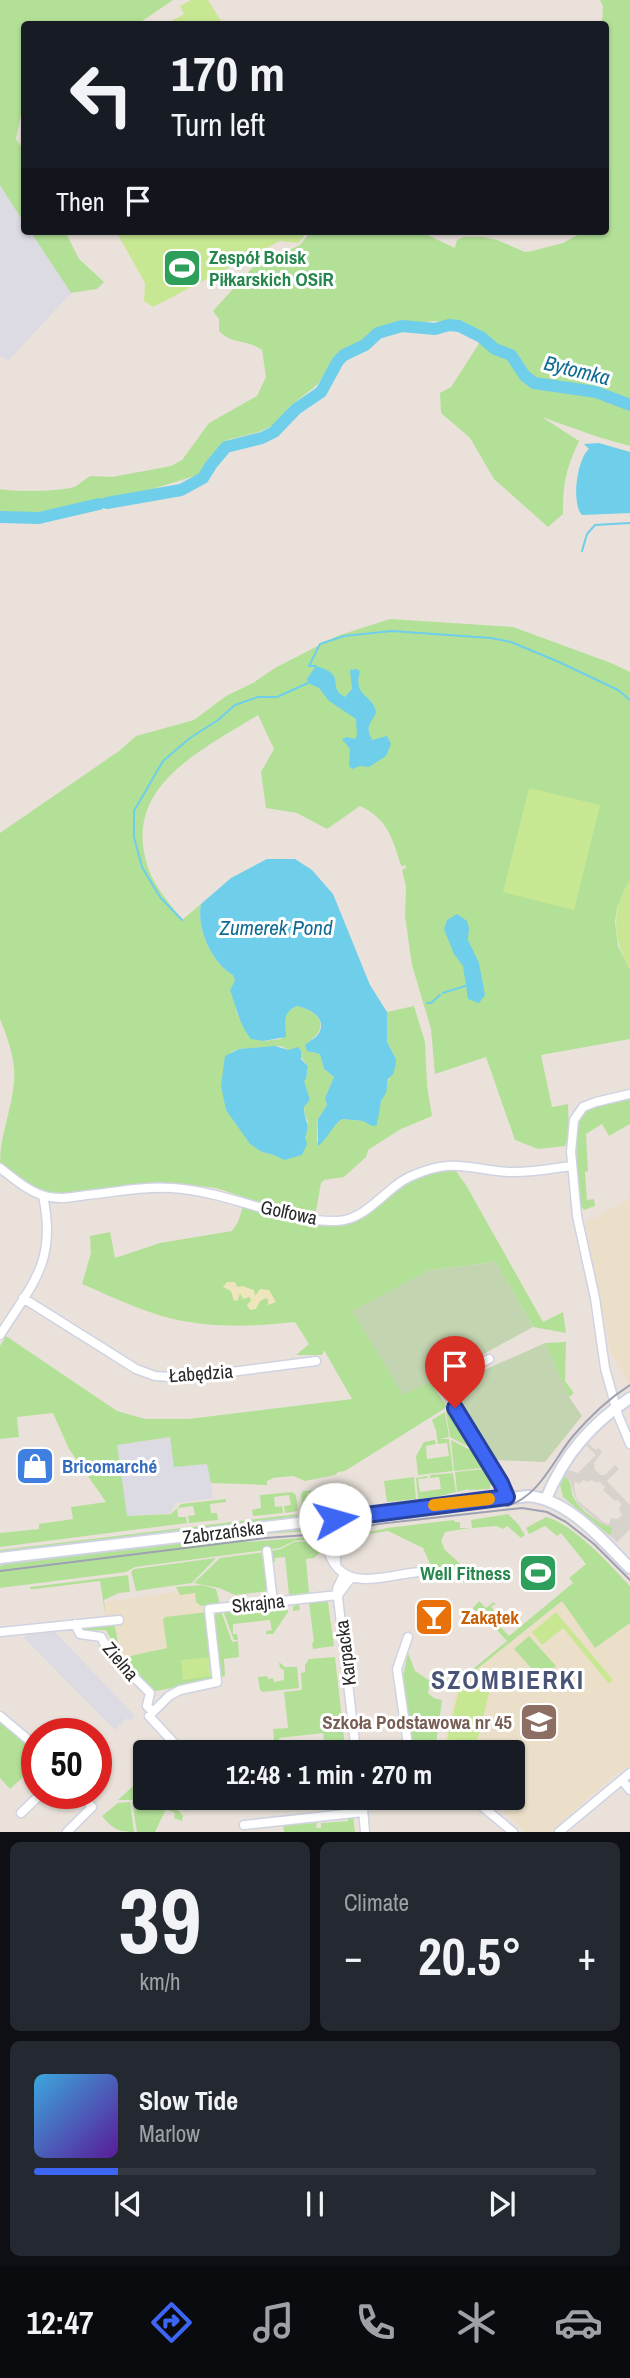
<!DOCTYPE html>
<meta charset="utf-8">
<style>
body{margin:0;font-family:"Archivo Narrow",sans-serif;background:#242831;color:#f1f3f6;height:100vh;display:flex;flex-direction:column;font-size:26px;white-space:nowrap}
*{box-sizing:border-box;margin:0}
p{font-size:23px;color:#9ea1a6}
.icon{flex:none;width:38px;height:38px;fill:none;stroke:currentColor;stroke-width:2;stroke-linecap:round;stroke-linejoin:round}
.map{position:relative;height:1832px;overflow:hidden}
.sheet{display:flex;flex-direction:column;gap:10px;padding:10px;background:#0d0f14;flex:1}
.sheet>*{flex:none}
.guide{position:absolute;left:21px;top:21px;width:588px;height:214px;border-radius:7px;box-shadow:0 2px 5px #0004;background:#171b24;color:#f1f3f6;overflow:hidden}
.speed{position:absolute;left:21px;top:1718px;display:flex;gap:14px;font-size:35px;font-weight:700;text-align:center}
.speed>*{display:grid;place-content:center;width:91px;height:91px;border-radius:50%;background:#171b24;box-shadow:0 2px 5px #0004;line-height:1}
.speed .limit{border:10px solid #d22;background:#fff;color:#111}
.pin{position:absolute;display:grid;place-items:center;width:60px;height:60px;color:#fff;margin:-72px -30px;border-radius:50% 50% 50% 0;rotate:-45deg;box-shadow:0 0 7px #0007}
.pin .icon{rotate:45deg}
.me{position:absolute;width:77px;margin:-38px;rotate:83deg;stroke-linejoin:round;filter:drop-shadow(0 0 5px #0008)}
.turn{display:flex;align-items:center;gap:24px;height:147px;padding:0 35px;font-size:32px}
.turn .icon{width:91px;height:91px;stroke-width:2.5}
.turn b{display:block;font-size:49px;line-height:60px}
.then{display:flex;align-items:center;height:66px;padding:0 35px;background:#0003;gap:14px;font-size:26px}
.big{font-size:52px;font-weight:700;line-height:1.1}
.sheet .card{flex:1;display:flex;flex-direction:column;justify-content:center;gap:10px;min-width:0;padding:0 24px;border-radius:10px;background:#242831}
.sheet .dial{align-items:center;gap:0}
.dial b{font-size:91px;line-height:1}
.song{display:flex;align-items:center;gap:21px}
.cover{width:84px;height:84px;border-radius:10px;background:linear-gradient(135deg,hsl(200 70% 55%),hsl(270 70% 35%))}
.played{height:7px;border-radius:4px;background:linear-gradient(90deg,#3d66f4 15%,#363941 15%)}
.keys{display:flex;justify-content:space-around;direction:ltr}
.heat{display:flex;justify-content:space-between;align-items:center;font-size:38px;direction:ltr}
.sheet .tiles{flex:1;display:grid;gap:10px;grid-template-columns:1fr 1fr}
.card:last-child{grid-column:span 2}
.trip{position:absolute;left:133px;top:1740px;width:392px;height:70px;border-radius:7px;background:#171b24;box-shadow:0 2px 5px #0004;font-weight:700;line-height:70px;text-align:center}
.tabs{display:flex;height:112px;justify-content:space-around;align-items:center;background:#090b0e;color:#9ea1a6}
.tabs .icon{width:49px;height:49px}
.tabs .on{color:#3d66f4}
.tabs b{font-size:32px;color:#f1f3f6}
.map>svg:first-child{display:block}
</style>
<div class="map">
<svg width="630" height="1832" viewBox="0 0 630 1832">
<rect width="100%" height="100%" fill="#eae2da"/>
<!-- industrial -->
<path fill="#dcdae2" d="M0,185L24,223V231H30L71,293L8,361L0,356Z
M170,1437L208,1464L213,1498L175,1503L171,1513L126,1516L116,1445Z
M52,1629L135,1716L130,1721L127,1718L115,1730L24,1638L29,1632Z"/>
<!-- education -->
<path fill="#ecdfc9" d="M630,1198V1382L629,1383L611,1354L585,1223Z
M204,1588L215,1677L155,1691L120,1658L105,1618L104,1602Z
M563,1601L630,1623V1766L616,1774L550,1832H525L487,1797H513V1752H441L457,1684Z"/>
<!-- green -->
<path fill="#b3e097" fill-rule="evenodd" d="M0,0H173L138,24H24V100L16,139L24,151V223L0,185Z
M600,0H630V403L597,390L534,381L526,375L512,353L496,347L472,328L460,324L435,321L381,327L366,338L338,353L317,385L290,406L274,425L259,432L227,440L208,460L201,474L146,491L39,514L0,513V489C14,492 64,492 76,486C81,483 85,479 90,476L112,477L171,466L182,460L209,423L257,396L266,377L262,350C248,339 232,345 219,331V319L213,311L252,268L300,245L308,235V231H419L455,248L457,240L464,237H484L497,240L525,252L532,251L563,243L585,231H606V24H602L603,6Z
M30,231H65L79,259L104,282L97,289L71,293Z
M480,342L509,356L520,375L533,385L602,397L630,408V446L598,437L542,417L579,441C566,469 563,483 563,514L548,527L494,479L470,438L441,413L440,393L451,387Z
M390,619L513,627L611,663L630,672V880L617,908L615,922L618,946L630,970V1039L541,1055L552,1107L568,1104L569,1135L565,1146L538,1149L515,1140L486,1057L435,1074L431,1029L412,965L405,916L406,886L402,870L406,868L405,864L403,867L401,865C392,838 388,819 360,806L327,829L297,813L266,808L261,772L274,749L258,715C200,751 119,788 149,870C154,886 172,906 182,920L201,904C196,928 212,963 233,975L235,981L231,994L235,998L236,1011L247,1034L263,1041L281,1039L286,1033C283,1021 284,1011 297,1006C319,1011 331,1027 308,1042L313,1053H320L324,1069L334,1077L325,1098L327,1105L318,1119L317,1142L342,1119L363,1121L372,1126L378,1122V1111L396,1059L387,1042V1012L414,1006L425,1042L427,1086L432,1116L401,1129L368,1150L366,1157L344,1177L324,1180L321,1183L315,1216L290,1212L216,1188L175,1183L130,1185L60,1195L35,1188L0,1163C0,1135 12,1109 14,1082C16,1060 8,1039 0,1019V833L119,751L136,736L194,720L226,696L253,683L275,668L337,636ZM281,1046L300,1056L308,1066L306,1078L303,1080L310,1100L304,1107L305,1116L308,1121L305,1138L284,1160L274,1155L262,1152L226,1110L231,1052L239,1049Z
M630,1098V1124L609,1136L602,1124L586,1134L588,1171L585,1172L587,1200L594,1199L595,1206L584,1210L579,1203C577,1181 566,1130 583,1112C593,1102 617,1101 630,1098Z
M453,1167L466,1185L543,1322L563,1312L566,1333L533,1327L496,1262L430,1270L353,1311L403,1394L430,1382L447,1407L345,1471L338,1472L335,1475L305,1481L293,1476L273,1478L267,1481V1485L211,1483L207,1464L174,1467L170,1437L117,1445L127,1516L171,1514L181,1504L226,1499V1502L210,1504L211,1513H217L218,1520L189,1523L188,1516L195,1515L193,1506L177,1508L178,1517H186L187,1523L0,1547V1533L39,1529V1524L73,1519L71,1507L106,1502L69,1449L53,1413L17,1417L19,1437L0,1439V1346L6,1336L117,1411L145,1419H188L352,1399L324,1350L322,1355H296L309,1344L295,1322C252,1327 210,1328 169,1318C139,1310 110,1296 82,1284L91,1253L90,1236L110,1232L115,1258L160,1243L232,1231L238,1222L243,1206L347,1222C375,1213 383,1197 405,1181C419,1172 437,1170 453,1167Z
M566,1342L565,1381L574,1393L569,1397L545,1343Z
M445,1412L449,1437L440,1439H449L453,1471L418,1475L416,1456L424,1442L435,1440L436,1444L426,1446L427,1459L449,1456L447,1443L438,1444L436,1431L432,1420Z
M446,1412L456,1413L476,1451L450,1437Z
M451,1440L474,1452L482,1468L454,1471Z
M483,1469L488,1477H494L496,1481L490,1486V1489L468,1490V1489L457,1492L455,1472Z
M453,1473L456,1492L436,1497L418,1499L416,1478L427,1476L428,1478L418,1479L420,1492L441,1489L439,1477L430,1478V1475Z
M564,1476C572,1481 570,1487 573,1496C578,1509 600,1525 613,1527L610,1536L563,1497L560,1485Z
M414,1477L416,1499L387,1502L384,1481Z
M346,1485H350L353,1506L317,1510V1502H323L322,1492L307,1493V1503H313L314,1510L303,1511L301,1494L303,1491L332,1489L335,1502L344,1501V1488Z
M292,1492L296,1495L298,1511L285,1513L284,1506L291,1505L289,1495L274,1497L275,1507L282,1506L283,1513L253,1516L252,1510L261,1508L260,1495Z
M298,1514L295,1519L0,1553V1550Z
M508,1514L518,1524L525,1535L521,1538L507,1526L503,1529L496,1526L472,1528L471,1520Z
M546,1517C575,1525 609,1564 630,1586V1623L595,1648L562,1601L472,1673L473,1669L507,1641L480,1612L478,1614L473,1608L479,1601L486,1608L494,1602L497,1606L495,1604L491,1607L496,1613L502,1607L492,1618L509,1636L573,1583L569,1578L586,1564L561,1533L557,1536L545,1526L529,1534L526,1528Z
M454,1520L455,1522H460V1528H470L445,1532L441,1541L445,1550L466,1569L464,1572L431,1566L423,1548L388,1531L360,1535V1542H354L353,1536L387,1528Z
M311,1529V1531L245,1535L246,1542L311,1537L312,1539L294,1541L280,1548L135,1567L126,1572L0,1588V1566L3,1565V1562L257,1533Z
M321,1541L322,1551L314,1558L306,1559L309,1593L289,1595L285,1557L275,1558V1562H271L270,1551L281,1549L294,1542Z
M266,1552L269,1591L235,1595L219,1588L194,1583L220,1558Z
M216,1558L192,1583L136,1591L131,1572L134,1569Z
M128,1575L130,1592L119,1593L104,1600L106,1618L100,1581L35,1589H30V1587Z
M202,1585L216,1589L220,1605L201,1606L196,1602L195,1593L180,1595L176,1587Z
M326,1600L328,1602L334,1646L313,1649L312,1643L314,1642L309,1603L299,1604L300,1610L293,1611V1607L298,1603Z
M266,1606L267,1611L287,1609L288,1612L273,1634H266V1631L272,1630L270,1620L233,1624V1634H237L238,1640H234L223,1611Z
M221,1611L232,1642L238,1641L239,1657L224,1659L225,1676L222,1677L219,1673L213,1627L216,1612Z
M207,1612L215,1677L212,1681L155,1691C131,1672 120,1658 106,1630L83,1631V1625L114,1622L121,1658L167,1648L163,1620L165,1617Z
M529,1636L556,1666L541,1679L514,1649Z
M408,1653L415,1671L430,1681L428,1693L434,1698L442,1700L435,1752H425L412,1745L403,1676Z
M335,1657L345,1747L329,1752H321L320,1748L325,1747L323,1733L279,1738L280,1752H275L273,1729L288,1728L284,1692L302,1690L301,1673L305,1672V1665L309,1659Z
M279,1662L285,1667H297L299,1688L263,1692L260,1690L258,1677L267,1676L268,1679L273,1678L274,1682L284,1680V1670L280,1668Z
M0,1720L37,1753V1764L10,1789L0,1778Z
M145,1775V1797H186L182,1806L187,1809L186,1811C164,1800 143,1800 118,1800Z
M130,1802L134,1832C118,1832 113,1829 102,1816L118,1803Z
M132,1802C149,1802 173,1800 183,1816L182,1821L174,1818L175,1813L166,1809L155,1832H137Z
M348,1815H353L355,1832H284L283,1824L285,1822L286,1825L316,1823L318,1818L316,1828H321V1823L348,1821Z"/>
<!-- sand -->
<path fill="#efe5bd" d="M227,1282H235L237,1287L242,1286L254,1290L255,1296L260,1289L269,1290L276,1302L268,1305V1299L266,1298L260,1301L256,1309L250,1310L247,1305L251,1301L250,1297L243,1299L240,1293L238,1300L234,1301L231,1291L223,1287Z"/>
<!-- cemetery -->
<path fill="#c3d4b1" d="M496,1262L533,1327L440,1378L403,1395L352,1311L430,1270Z
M545,1343L569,1397L582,1416L545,1462L492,1460L446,1387Z"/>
<!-- pitch -->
<path fill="#c7e793" d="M191,0H208L223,24H166L184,14L180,6Z
M116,231H305C305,236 302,240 298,243L280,241L153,307L144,301L145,283Z
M529,788L600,805L574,910L503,892Z
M630,880V970C613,940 610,910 630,880Z
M556,1612L613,1680L609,1684L563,1628L542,1645L532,1632Z
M210,1657L212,1676L183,1680L181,1660Z
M461,1681L490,1689L476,1746L447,1739Z"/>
<!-- plaza -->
<path fill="#d7d2cc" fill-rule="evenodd" d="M586,1442L596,1450L598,1448L602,1452L594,1463L595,1470L601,1475H605L615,1465L619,1469L607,1481L630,1505V1529L617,1542L610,1536L613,1527L601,1524L577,1503L570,1481L564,1476L567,1470L578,1473L596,1455L585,1444ZM583,1480L588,1482L591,1480L597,1483L599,1481L605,1487L603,1490L615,1501L618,1500L621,1504L619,1509L622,1515L618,1519L611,1518L609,1524L605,1523L577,1500L574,1486L575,1481L579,1484Z"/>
<!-- water -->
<path fill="#6fceea" d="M599,443L630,452V513L582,515C571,504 577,459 589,449L584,444Z
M316,666C348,675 326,687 345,697L352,689L350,670L357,669L360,672C352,697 374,694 376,713C370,725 365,726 372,740L387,736L391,744L386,756L369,767L360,766L352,769L349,766L350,749L342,739L347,737L354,739L357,736L356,719L329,701L319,688L308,683L307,679Z
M267,859H295L312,870L333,894L370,985L387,1012V1042L396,1059V1064L393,1074L388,1079L386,1093L381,1101L377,1125L372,1126L363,1121L342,1119C332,1126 328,1138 318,1146V1119L327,1105L325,1098L334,1077L324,1069L320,1054L307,1051L305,1045C309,1041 316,1038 319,1033C327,1018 310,1009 297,1006C281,1013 286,1023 286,1037L263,1041L251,1039C239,1025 236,1006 230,990L235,981L233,975C212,963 196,928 201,904L231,878Z
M457,914L467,921L469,928L468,940L479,963L485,995L479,1003L468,999L463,966L454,954L444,929L447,920Z
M275,1046L289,1050L298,1047L301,1051V1059L308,1066L306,1079L304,1081L310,1100L304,1107C304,1123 311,1120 305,1138L307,1144L302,1155L284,1160L274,1155L262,1152L250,1144L226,1110L221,1086L225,1056L239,1049Z"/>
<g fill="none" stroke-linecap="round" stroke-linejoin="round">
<!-- stream -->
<path stroke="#6fceea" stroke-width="2" d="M582,551L587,534L595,525L630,523
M316,666H309L320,644L344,636L392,631L491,638L511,642L559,662L618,690L630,700
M182,920L160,897L142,867L134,837V811L163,761L190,738L218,720L235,705L258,697H277L308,683
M443,993L465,986
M427,1003H431L440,995"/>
<!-- river -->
<path stroke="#6fceea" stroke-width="12" d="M107,503L181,490L203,478L211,465L226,447L262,438L274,432L296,409L321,392L338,361L344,355L365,345L378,333L402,326L435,329L449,325L459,326L481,337L495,349L511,355L525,376L534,383L596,392L630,405
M0,517L39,518L99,504"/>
<!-- street casing -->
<g stroke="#cfd3e1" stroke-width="11">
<path id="street" d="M630,1094L596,1102L583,1107L574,1120L571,1152L577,1216L595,1298L605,1368L618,1415L630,1444
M0,1168C13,1178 29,1192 45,1196C59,1200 73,1197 87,1195C115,1192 144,1186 172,1188C227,1191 286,1223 338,1221C369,1219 387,1185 414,1175C455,1158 468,1169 508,1172C529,1173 550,1169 571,1166
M23,1298L136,1369L155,1376L185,1378L316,1361
M0,1335C33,1283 57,1261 43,1196
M489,1359L446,1381L443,1387L501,1483L507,1497
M335,1519L336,1564
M323,1521C328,1532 325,1547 331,1558C348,1594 391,1573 421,1572C437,1572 454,1575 470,1577
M267,1551L273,1602
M344,1574L337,1589L356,1752
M338,1595L351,1578
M75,1624L80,1634L101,1637L109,1652L150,1693L147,1706L153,1712
M0,1632L119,1620
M408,1637L397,1669L409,1752
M0,1716L37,1747
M164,1752L173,1742L149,1716L169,1696L180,1690L217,1682L209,1609L338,1595
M622,1780L630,1790
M362,1797L365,1832
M471,1797L513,1832
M21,1813L41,1794
M244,1825L363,1812
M67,1832L92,1807L81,1794
M559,1832L630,1773"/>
</g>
<!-- secondary casing -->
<g stroke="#cfd3e1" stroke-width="14">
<path id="secondary" d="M546,1499C564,1455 591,1424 630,1398
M0,1558L528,1496C570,1500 602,1540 630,1568"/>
</g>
<!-- street -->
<use href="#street" stroke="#fff" stroke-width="8"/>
<!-- secondary -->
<use href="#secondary" stroke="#fff" stroke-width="10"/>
<!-- tram -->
<path stroke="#9da1b2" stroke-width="2" d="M507,1506C540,1496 553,1460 573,1436C590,1416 608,1399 630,1385
M0,1571L266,1538L334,1533L378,1524L522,1508L547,1512L566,1522L594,1544L630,1580"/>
</g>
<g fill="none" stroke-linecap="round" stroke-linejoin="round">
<!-- route casing -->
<g stroke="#28429f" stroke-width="18">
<path id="route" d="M335,1519L507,1497L501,1483L455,1408"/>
</g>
<!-- route -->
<use href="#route" stroke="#3d66f4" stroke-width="12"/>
<!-- slow -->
<path stroke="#f59e0b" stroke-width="12" d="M434,1505L489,1499"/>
</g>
<!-- icons -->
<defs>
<g id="stadium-square" transform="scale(2.0125)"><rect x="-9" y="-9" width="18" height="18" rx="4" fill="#2e9e5b" stroke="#fff"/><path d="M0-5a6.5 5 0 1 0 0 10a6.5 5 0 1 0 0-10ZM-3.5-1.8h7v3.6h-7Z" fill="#fff"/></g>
<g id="shop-square" transform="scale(2.0125)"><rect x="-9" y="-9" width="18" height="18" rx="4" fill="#3f7fe0" stroke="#fff"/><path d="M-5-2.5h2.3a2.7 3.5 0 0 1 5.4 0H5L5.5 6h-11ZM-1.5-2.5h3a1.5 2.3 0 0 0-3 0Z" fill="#fff"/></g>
<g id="bar-square" transform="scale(2.0125)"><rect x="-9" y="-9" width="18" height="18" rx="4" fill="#e8710a" stroke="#fff"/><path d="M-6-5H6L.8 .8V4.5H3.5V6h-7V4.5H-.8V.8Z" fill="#fff"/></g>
<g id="school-square" transform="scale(2.0125)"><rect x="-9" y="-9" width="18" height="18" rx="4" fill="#8d6e63" stroke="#fff"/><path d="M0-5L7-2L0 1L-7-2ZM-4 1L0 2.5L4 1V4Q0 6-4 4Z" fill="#fff"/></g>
</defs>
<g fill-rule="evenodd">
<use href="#stadium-square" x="182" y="268"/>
<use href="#shop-square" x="35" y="1466"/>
<use href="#stadium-square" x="538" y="1573"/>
<use href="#bar-square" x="434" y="1617"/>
<use href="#school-square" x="539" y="1722"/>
</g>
<g text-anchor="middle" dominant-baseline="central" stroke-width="6" stroke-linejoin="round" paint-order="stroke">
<!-- leisure labels -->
<g font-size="19" font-weight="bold" fill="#27864d" stroke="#fff" text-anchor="start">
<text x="209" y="257">Zespół Boisk<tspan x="209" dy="22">Piłkarskich OSiR</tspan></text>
<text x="511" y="1573" text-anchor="end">Well Fitness</text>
</g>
<!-- street labels -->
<g font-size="19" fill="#282828" stroke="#fff">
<text transform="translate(289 1212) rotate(12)">Golfowa</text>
<text transform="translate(201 1373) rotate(-4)">Łabędzia</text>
<text transform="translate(223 1532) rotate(-7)">Zabrzańska</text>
<text transform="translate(258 1603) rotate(-6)">Skrajna</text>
<text transform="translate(345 1653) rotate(-97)">Karpacka</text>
<text transform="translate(121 1661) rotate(50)">Zielna</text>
</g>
<!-- shop labels -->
<g font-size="19" font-weight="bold" fill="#366cbe" stroke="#fff" text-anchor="start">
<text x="62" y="1466">Bricomarché</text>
</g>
<!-- food labels -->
<g font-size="19" font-weight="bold" fill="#c56008" stroke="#fff" text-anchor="start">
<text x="461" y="1617">Zakątek</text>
</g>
<!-- education labels -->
<g font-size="19" font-weight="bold" fill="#785e54" stroke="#fff" text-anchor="end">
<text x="512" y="1722">Szkoła Podstawowa nr 45</text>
</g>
<!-- water labels -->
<g font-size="21" font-style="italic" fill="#116b93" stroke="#fff">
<text transform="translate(577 370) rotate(14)">Bytomka</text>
<text x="276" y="927">Zumerek Pond</text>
</g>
<!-- district labels -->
<g font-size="26" font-weight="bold" letter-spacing="2" fill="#4a5477" stroke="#fff">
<text x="508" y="1679">SZOMBIERKI</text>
</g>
</g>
</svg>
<div class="speed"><div class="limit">50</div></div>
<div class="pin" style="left:455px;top:1408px;background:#d93025"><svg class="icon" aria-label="arrive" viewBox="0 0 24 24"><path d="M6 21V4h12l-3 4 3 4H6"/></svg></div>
<svg class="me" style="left:335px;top:1519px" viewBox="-20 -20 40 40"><circle r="19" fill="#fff"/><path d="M0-13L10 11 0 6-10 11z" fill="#3d66f4"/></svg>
<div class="trip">12:48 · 1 min · 270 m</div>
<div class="guide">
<div class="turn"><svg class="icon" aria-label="left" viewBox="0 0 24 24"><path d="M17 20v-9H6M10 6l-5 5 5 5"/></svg><div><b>170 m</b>Turn left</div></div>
<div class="then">Then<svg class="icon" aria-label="arrive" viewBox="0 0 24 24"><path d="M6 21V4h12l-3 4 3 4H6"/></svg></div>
</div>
</div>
<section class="sheet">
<div class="tiles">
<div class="card dial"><b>39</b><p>km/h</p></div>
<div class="card"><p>Climate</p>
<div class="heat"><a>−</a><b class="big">20.5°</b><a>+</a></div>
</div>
<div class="card">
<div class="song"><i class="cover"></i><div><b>Slow Tide</b><p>Marlow</p></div></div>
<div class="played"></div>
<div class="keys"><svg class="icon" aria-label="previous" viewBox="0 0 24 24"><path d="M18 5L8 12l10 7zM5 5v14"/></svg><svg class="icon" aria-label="pause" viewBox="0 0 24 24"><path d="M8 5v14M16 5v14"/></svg><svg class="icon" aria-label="next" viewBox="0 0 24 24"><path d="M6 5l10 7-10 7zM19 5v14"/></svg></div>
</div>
</div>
</section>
<nav class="tabs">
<b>12:47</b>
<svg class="icon on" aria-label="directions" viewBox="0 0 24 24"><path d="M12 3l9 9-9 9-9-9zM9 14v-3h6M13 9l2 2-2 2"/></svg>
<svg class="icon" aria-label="music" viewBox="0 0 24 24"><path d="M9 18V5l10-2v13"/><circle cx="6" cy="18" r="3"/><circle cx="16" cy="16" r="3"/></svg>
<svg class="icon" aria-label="phone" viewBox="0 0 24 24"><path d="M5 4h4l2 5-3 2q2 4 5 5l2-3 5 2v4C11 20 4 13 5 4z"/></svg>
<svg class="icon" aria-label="climate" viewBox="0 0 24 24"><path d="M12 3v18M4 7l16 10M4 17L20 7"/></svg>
<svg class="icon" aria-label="car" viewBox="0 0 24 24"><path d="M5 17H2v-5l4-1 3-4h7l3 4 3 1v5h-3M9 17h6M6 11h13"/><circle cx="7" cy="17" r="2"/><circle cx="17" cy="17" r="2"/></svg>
</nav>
